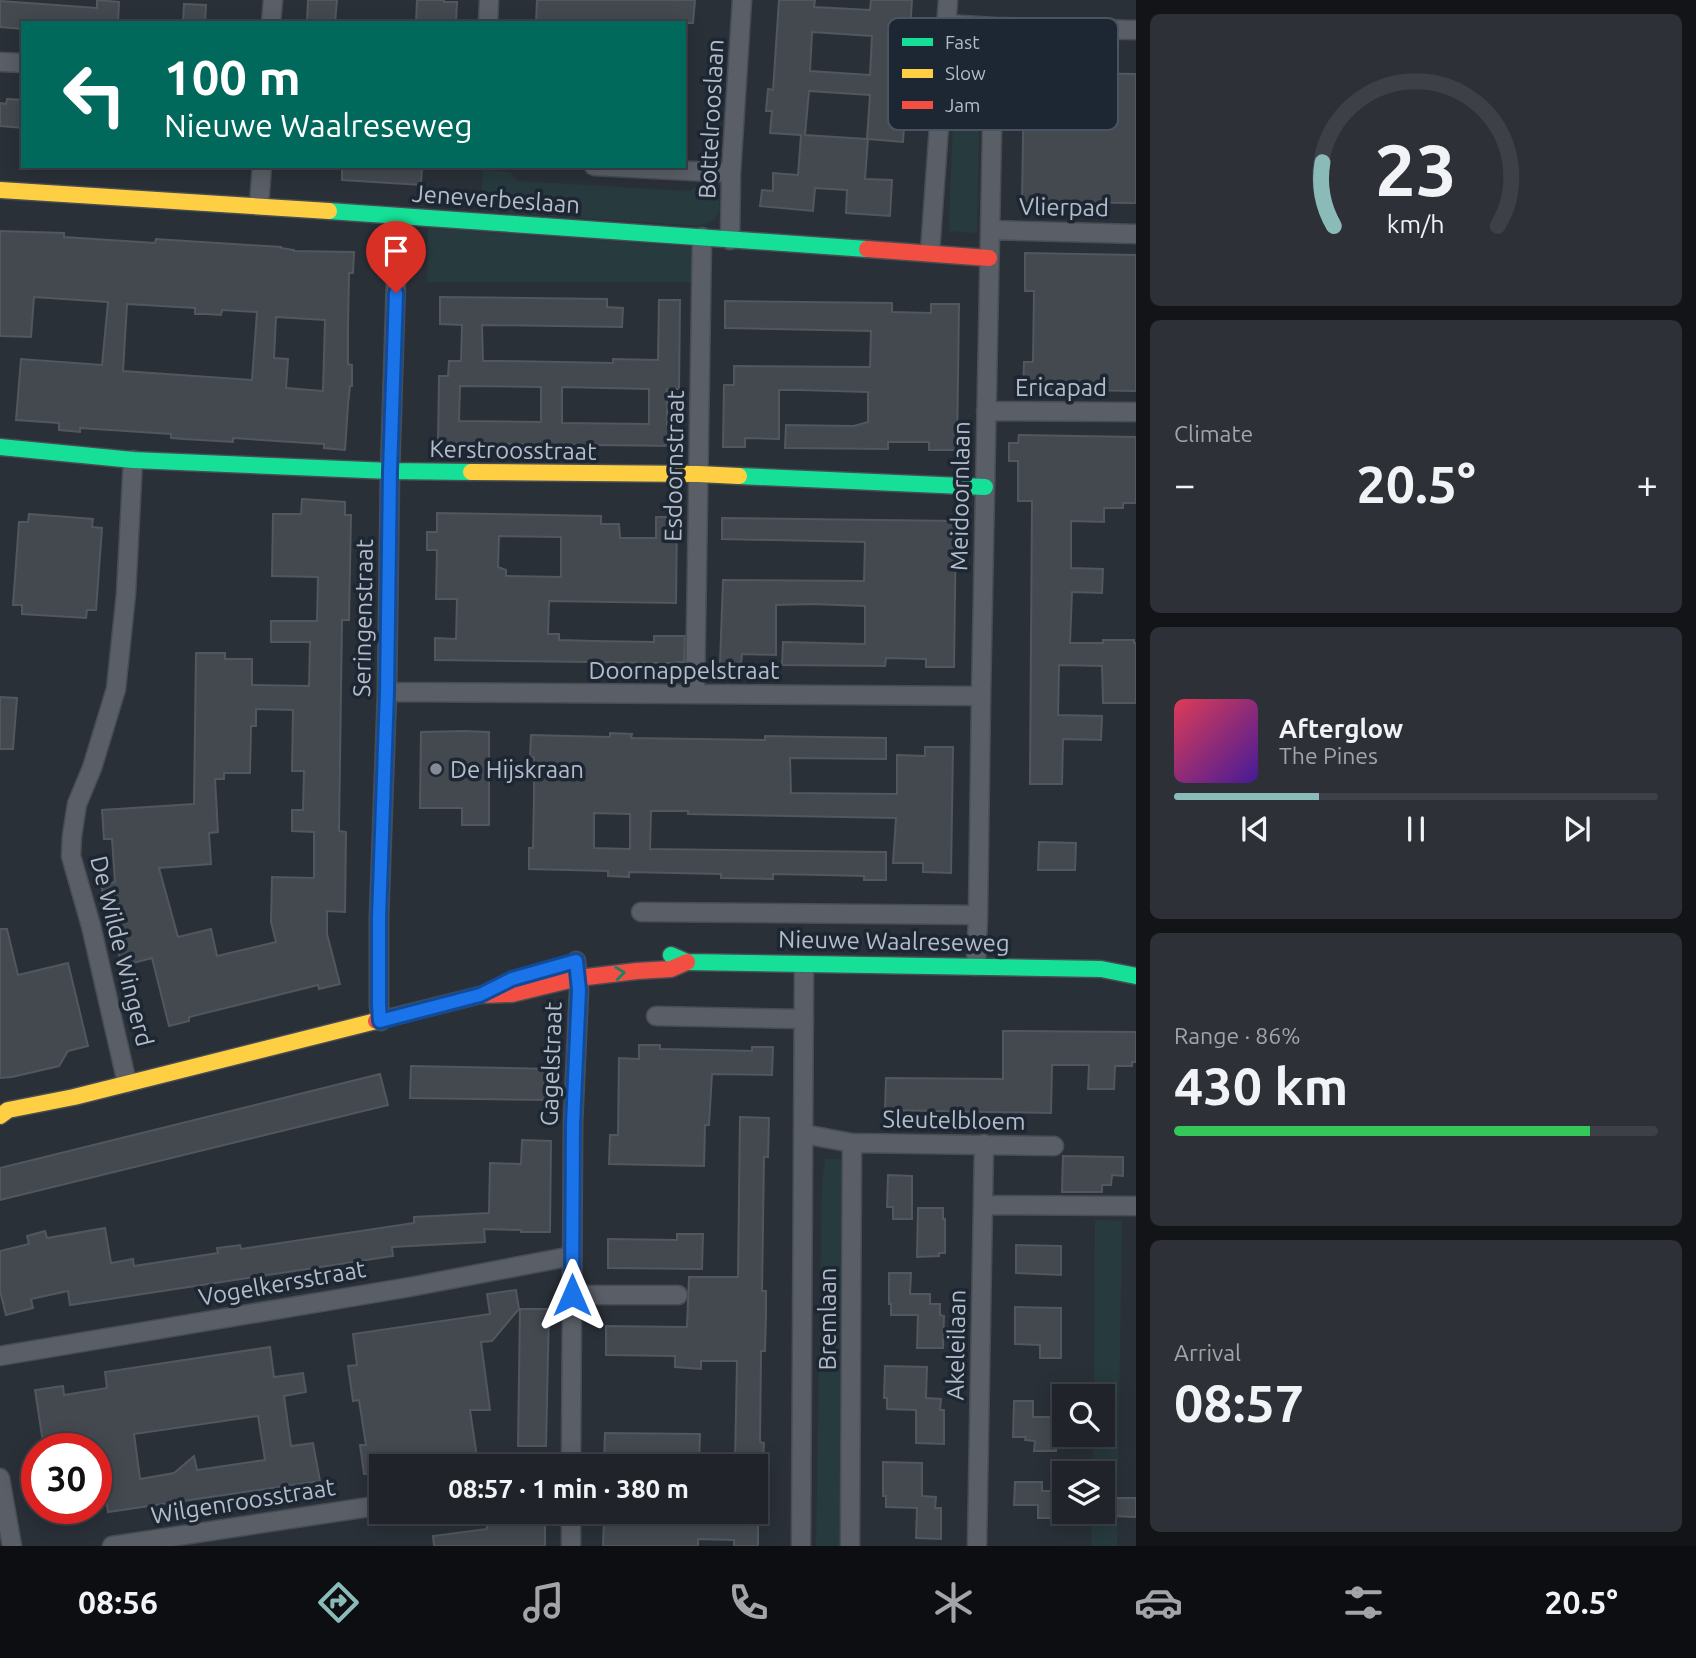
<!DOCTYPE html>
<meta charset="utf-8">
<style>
body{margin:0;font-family:Ubuntu,sans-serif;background:#2d3036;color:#f1f3f6;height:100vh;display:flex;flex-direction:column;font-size:26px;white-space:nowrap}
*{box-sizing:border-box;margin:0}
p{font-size:23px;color:#a2a4a8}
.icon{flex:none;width:38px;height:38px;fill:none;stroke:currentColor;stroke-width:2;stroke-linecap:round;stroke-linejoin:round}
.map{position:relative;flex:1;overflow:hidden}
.details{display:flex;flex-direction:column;gap:14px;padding:14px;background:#121417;width:560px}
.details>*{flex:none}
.top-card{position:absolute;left:21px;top:21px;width:665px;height:147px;border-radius:0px;box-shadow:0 4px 18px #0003,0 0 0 2px #3d4147;background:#00695c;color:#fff;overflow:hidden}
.fabs{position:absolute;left:1052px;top:1384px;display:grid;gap:14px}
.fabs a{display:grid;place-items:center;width:63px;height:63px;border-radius:0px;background:#20242a;box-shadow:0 4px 18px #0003,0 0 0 2px #3d4147;font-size:35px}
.speed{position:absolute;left:21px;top:1433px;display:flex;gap:14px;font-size:35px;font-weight:700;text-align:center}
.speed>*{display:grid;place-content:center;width:91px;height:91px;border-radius:50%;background:#20242a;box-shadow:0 4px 18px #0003,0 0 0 2px #3d4147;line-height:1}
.speed .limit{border:10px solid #d22;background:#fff;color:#111}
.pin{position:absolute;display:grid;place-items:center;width:60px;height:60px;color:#fff;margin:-72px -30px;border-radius:50% 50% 50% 0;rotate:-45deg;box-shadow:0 0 7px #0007}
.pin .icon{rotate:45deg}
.me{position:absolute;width:77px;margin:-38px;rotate:0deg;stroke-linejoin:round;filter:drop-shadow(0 0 5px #0008)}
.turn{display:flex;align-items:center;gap:24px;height:147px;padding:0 28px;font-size:32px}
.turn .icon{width:91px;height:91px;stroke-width:2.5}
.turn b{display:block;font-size:49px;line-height:60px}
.big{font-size:52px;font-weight:600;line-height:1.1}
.details .widget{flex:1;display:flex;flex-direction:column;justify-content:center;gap:10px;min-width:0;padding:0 24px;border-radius:10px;background:#2d3036}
.details .dial{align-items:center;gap:0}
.dial svg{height:182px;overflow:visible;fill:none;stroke:#3d4147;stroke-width:7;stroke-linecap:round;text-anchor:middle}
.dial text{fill:#f1f3f6;stroke:none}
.song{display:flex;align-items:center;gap:21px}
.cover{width:84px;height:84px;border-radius:10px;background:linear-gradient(135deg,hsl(350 70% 55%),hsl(260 70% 35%))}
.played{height:7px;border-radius:4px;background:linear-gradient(90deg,#8bbbb9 30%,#3d4147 30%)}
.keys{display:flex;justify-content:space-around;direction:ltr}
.heat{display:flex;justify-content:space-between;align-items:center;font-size:38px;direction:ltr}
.charge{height:10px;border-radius:5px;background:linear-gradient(90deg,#34c759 86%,#3d4147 0)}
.trip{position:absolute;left:369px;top:1454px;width:399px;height:70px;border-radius:0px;background:#20242a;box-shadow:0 4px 18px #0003,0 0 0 2px #3d4147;font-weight:600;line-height:70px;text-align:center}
.tabs{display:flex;height:112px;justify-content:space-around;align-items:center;background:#0d0e11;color:#a2a4a8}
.tabs .icon{width:49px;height:49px}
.tabs .on{color:#8bbbb9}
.tabs b{font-size:32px;color:#f1f3f6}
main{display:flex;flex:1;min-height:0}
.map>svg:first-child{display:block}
</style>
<main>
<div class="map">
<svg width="1136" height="1546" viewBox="0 0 1136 1546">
<rect width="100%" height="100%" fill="#2a3038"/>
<!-- green -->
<path fill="#273a3e" d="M958,38L981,41L977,233L949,231L955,62Z
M483,170L510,172L518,181L690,191L699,185C712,186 725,199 718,213C715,221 707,223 700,226L480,211Z
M428,228L694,247L693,282H427Z
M825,1159H844L841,1546H816L822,1185Z
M1095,1220L1122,1221L1117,1546H1091L1092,1512H1102V1474L1092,1473L1093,1435H1102V1396H1094Z"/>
<!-- building -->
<path fill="#444950" stroke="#52575f" stroke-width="2" fill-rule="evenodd" d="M97,0L119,2L118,23H23V29L0,27V1L97,8Z
M308,0H337L335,23H307Z
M417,0H444V2H457L456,23H416Z
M537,0H695L693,23H536Z
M779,0H815L814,7L870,10L871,0H912L903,142L868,139L865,179L892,180L890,216L846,213L847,190L815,188L813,211L760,206L762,190L773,191V173L798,175L801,135L770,133L772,111H766L768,89L773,90ZM812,32L872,36L870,75L810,71ZM809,91L870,95L867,139L805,135Z
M184,4L206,5L205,23H183Z
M1024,72L1136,74V203L1022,202Z
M7,99L23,100V128L0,126V103L6,104Z
M342,166H422L421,185L342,180Z
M0,231L64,233V237L155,243L156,239L281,247V248L294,250V251L354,252L353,273H349L348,324V364L352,365V386H350L348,405L345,450L324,448V444L276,441L233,438V442L184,439L171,438V434L80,428V432L59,430V423L16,420L21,359L102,365L108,302L34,297L31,337L0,336ZM127,304L195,308V314H206L221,315L222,310L257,312L252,380L123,371ZM276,317L325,320L323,391L286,388L288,359L274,358Z
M1025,253L1136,255V391L1023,389L1024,362H1033L1034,291H1025Z
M440,297L607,299V307L623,308L622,327L482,325L483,361H502L613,363V359L658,360L659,300H680L679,389H667V425H679L678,446L438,443L439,376H448L449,361H461L462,325L440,324ZM460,386L541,387V422L459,421ZM562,387L649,389V424L562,423Z
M725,301L892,303V312L931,313V304H959L957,450H929V442H888V449L785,448L786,425L854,426L868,422V392L799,390H779V439L745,438V447H723L724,385H734V366L870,367L871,331L725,328Z
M1019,435L1136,437V503H1123V508H1104V522L1071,521V568L1103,569L1102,593L1072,592L1070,643H1103V640H1134V643H1136V703H1103L1102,666L1059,665L1058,715L1102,716L1101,740L1063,739L1062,784H1030L1032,501H1018V461H1009V443H1018Z
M302,499L345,502V515H351L349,620H342L339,831L346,832L345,912L327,911V934L340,984L319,989L318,985L258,1000L189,1017V1021L169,1026L152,958L122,966L101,885L115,882L112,839H104L102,810L194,804L196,653H225V659H252V685L309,686L310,642H271V621H317L318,577L272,576L273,514H301ZM256,709L293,710L292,771H304L303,810H292V831L314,832V878L272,877L271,922L276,942L217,956L211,929L178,937L159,868L211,864L209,833L218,832L215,779H224V773H250L251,726H256Z
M437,513L601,516V524H619L620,538H656V517H677L676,603L549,601L548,634H559V640L594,641L654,642V636H685L684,662H675V663L435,660V638L456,639L457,599H436L437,550H427V532H437ZM499,536L561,537V577L506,576V570L498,567Z
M29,514L93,519L92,527L102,528L96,610H87L86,618L22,614V605H13L19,522H28Z
M722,518L956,521L954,667H926V659L886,658L885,666L782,665L783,642L865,644V606L812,604L776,605V655L742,654L741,664H720L723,580L864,581L865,542L722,539Z
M0,697L17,698L13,749H0Z
M463,731L489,732V825H462V808H420L421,732Z
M610,733L632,734L631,738L765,740V736L886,738V759L790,758L791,793L897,794V755L925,756V747H953L951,873L923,872V863H893L896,818L688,814V811H651L650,849L886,852V880H864V876L824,875L773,874V879L721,878V874L629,872V877L608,876V871L529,869V848H533L534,797V757H530L531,735L610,737ZM594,813L630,814V849L594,848Z
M1039,842L1076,843L1075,870H1038Z
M0,929H7L18,975L68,963L88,1046L68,1051L59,1066L12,1077L0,1078Z
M1003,1031L1136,1032V1062H1132V1066H1115L1114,1089H1088L1089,1065H1052L1051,1113L885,1110L886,1078L1003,1079Z
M639,1045H660V1049L711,1050L752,1051V1047H773L772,1075L712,1074L709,1125H705L704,1166L609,1164L610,1135H618L619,1058L639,1059Z
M411,1066L552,1069V1100L410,1098Z
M380,1074L388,1105L0,1200V1168Z
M740,1117L769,1118L768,1157H764L762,1291H766V1314L765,1351H761L760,1442L764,1443L763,1464L735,1463L737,1361H701V1369L675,1367V1356L606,1355V1326L687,1327L689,1277H738Z
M522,1140L551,1141L550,1232H521V1230L484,1229L485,1242L392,1247L393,1256L70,1305L68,1291L31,1299L33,1308L6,1315L0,1291V1251L29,1244L27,1236L45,1231L47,1238L105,1228L111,1263L133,1259L134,1266L218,1253L217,1248L240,1245L241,1249L414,1223V1217L489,1213L490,1163L521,1164Z
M1063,1156L1123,1157V1176L1112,1175L1111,1185H1102V1192H1062Z
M888,1175L912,1176V1219H893V1207H887Z
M918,1208H943V1219H945V1253H939V1256L917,1257Z
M677,1234H703L702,1269L608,1268V1239L677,1240Z
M1016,1245L1061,1246V1275L1016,1273Z
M889,1273H911L910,1294H930V1304H940V1315L944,1316L943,1348H917L918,1315H891V1304H889Z
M516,1290L519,1309L492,1341L481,1342L490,1410H470L477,1457L415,1466H382V1472L364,1474L360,1445H366L359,1400L353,1401L348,1366L357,1365L353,1334L490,1314L487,1294Z
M1015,1307L1061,1308V1358H1040V1345L1015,1344Z
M520,1309H549L546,1446H518Z
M270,1347L274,1377L303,1373L306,1392L284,1396L291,1446L313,1443L320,1481L108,1512L98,1449H44L35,1390L63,1386L64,1395L107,1388L105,1372ZM258,1416L265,1460L197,1470L194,1456L174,1473L140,1479L134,1434Z
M885,1366L927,1367L926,1398L941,1399L940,1410H944V1444L916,1443V1410L887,1409V1398H884Z
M1014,1401H1033V1417H1056V1451H1034L1035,1441L1025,1440L1026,1437H1013Z
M605,1433L700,1434L699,1463L604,1462Z
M883,1462L922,1463V1496L936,1497L935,1508H941V1539L916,1538L917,1508L886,1507V1496H883Z
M1015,1482H1042V1491H1059L1058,1518H1038V1505H1014Z
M1111,1498H1136V1517L1111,1516Z
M485,1512H514L516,1523L545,1524V1546H434L433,1536L487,1529Z
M685,1512H758V1546H734V1540L698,1539V1546H603L604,1521L685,1522Z"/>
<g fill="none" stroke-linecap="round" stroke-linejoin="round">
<!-- street casing -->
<g stroke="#484c53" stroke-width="21">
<path id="street" d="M271,23L273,0
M488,23L489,0
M946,24L994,27L1136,30
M0,62L23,63
M594,166L731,173
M259,205L262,166
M990,230L1136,234
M730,240L731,173L742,0
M930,252L948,0
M986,411L1136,412
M387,692L981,696
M695,694L702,237
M641,912L978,915
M976,966L978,915L981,696L994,27
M656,1016L804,1019
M381,1021L379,1005V917L387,692L390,471L398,217
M127,1083L91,926L71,856L72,836L77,804L92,768L116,689L126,594L133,460
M804,1134L852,1143L850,1546
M852,1143L1054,1146
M983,1205L1136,1206
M572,1295H678
M0,1356L410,1287L572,1256
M571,1466L573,1123L579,990L576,961
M0,1478L12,1546
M112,1546L382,1505
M571,1546V1512
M801,1546L804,965
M977,1546L984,1144"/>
</g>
<!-- fast casing -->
<g stroke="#484c53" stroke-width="19">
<path id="fast" d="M329,211L867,249
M0,447L133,460L390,471L471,472
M739,476L985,487
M671,955L687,962L1101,969L1136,976"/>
</g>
<!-- slow casing -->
<g stroke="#484c53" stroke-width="19">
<path id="slow" d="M0,190L329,211
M471,472L698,474L739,476
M0,1116L8,1110L74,1097L376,1021"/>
</g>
<!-- jam casing -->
<g stroke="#484c53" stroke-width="19">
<path id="jam" d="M867,249L989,258
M376,1021L480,995L512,994L578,978L637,971L671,969L687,962"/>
</g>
<!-- street -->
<use href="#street" stroke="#5a5e66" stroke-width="18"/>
<!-- fast -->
<use href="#fast" stroke="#16e098" stroke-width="16"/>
<!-- slow -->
<use href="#slow" stroke="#ffcf43" stroke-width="16"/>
<!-- jam -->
<use href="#jam" stroke="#f24e42" stroke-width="16"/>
</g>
<!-- one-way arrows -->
<defs><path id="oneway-chevron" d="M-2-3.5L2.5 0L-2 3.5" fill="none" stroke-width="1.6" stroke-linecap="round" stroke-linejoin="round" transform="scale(1.75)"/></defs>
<use stroke="#1a8366" href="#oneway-chevron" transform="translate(620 973) rotate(-7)"/>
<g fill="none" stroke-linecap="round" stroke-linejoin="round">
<!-- route casing -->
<g stroke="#114b97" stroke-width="18">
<path id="route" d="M396,293L390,471L387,692L379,917V1005L380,1021L480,995L512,979L576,961L579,990L573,1124L572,1295"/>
</g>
<!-- route -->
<use href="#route" stroke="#1a73e8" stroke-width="12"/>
</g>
<!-- markers -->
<circle fill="#848b96" stroke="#1d2633" stroke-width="2.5" cx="436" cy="769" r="7"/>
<g text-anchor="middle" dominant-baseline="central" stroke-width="7" stroke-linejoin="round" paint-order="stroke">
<!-- street labels -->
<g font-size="24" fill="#b4bcc9" stroke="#1d2633">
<text transform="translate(711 119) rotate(-87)">Bottelrooslaan</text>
<text transform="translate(496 199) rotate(4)">Jeneverbeslaan</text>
<text transform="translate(1064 207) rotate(1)">Vlierpad</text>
<text x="1061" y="387">Ericapad</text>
<text transform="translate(513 450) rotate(1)">Kerstroosstraat</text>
<text transform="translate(674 466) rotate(-89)">Esdoornstraat</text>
<text transform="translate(960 496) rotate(-89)">Meidoornlaan</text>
<text transform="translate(363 618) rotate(-89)">Seringenstraat</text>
<text x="684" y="670">Doornappelstraat</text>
<text transform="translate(894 941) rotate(1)">Nieuwe Waalreseweg</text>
<text transform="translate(122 951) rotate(76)">De Wilde Wingerd</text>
<text transform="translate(551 1064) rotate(-88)">Gagelstraat</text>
<text transform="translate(954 1120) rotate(1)">Sleutelbloem</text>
<text transform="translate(282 1283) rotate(-10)">Vogelkersstraat</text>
<text transform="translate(827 1319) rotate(-90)">Bremlaan</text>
<text transform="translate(956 1345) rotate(-89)">Akeleilaan</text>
<text transform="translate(243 1501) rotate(-9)">Wilgenroosstraat</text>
</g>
<!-- poi labels -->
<g font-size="24" fill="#b4bcc9" stroke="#1d2633" text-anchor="start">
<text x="450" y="769">De Hijskraan</text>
</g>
</g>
<!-- legend -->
<rect x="888" y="18" width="230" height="112" rx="10" fill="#1d2633" stroke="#4a5360" stroke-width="2"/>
<rect x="902" y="38" width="31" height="8" fill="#16e098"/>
<rect x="902" y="69" width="31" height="9" fill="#ffcf43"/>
<rect x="902" y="101" width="31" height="8" fill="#f24e42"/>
<g font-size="19" fill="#b4bcc9">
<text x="945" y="49">Fast</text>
<text x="945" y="80">Slow</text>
<text x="945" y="112">Jam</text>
</g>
</svg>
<div class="fabs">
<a><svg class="icon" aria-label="search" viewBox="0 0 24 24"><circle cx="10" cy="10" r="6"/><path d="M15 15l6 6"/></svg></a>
<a><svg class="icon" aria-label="layers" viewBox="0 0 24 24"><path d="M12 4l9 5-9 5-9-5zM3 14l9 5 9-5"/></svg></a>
</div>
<div class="speed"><div class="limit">30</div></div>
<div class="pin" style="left:396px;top:293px;background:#d93025"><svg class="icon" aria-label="arrive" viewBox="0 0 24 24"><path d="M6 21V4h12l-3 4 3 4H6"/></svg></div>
<svg class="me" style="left:572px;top:1295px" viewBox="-20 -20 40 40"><path d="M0-17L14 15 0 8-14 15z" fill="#1a73e8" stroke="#fff" stroke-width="4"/></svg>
<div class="trip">08:57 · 1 min · 380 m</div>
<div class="top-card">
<div class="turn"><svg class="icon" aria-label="left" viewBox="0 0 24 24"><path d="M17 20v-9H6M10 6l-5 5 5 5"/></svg><div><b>100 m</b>Nieuwe Waalreseweg</div></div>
</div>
</div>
<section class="details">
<div class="widget dial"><svg viewBox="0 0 100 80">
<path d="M14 69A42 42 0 1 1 86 69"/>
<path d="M14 69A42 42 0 0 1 9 41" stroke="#8bbbb9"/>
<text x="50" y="56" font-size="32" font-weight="700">23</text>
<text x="50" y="72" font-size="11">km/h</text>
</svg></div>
<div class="widget"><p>Climate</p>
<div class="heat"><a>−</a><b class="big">20.5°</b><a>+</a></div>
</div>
<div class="widget">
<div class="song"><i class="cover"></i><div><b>Afterglow</b><p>The Pines</p></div></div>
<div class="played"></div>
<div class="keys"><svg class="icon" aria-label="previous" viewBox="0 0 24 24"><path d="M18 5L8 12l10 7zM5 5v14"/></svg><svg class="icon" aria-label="pause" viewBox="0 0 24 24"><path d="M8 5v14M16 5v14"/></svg><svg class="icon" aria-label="next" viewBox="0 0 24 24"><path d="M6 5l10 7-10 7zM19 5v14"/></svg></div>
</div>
<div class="widget"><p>Range · 86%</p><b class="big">430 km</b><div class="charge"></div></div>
<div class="widget"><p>Arrival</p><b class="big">08:57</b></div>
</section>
</main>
<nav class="tabs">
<b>08:56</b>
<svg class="icon on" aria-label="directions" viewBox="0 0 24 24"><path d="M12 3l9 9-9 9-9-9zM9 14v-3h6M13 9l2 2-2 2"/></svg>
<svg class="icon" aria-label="music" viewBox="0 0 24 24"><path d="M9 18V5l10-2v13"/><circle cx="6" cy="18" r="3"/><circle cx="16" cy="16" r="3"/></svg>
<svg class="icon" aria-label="phone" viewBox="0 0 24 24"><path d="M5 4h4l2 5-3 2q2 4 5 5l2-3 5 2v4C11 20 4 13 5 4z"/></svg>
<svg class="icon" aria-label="climate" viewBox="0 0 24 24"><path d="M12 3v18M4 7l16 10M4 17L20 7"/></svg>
<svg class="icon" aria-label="car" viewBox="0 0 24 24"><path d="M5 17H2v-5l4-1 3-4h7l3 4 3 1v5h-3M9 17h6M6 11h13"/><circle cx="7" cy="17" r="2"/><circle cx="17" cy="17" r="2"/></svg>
<svg class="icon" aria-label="filters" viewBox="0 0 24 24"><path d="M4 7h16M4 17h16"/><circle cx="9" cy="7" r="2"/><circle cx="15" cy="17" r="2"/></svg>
<b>20.5°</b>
</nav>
